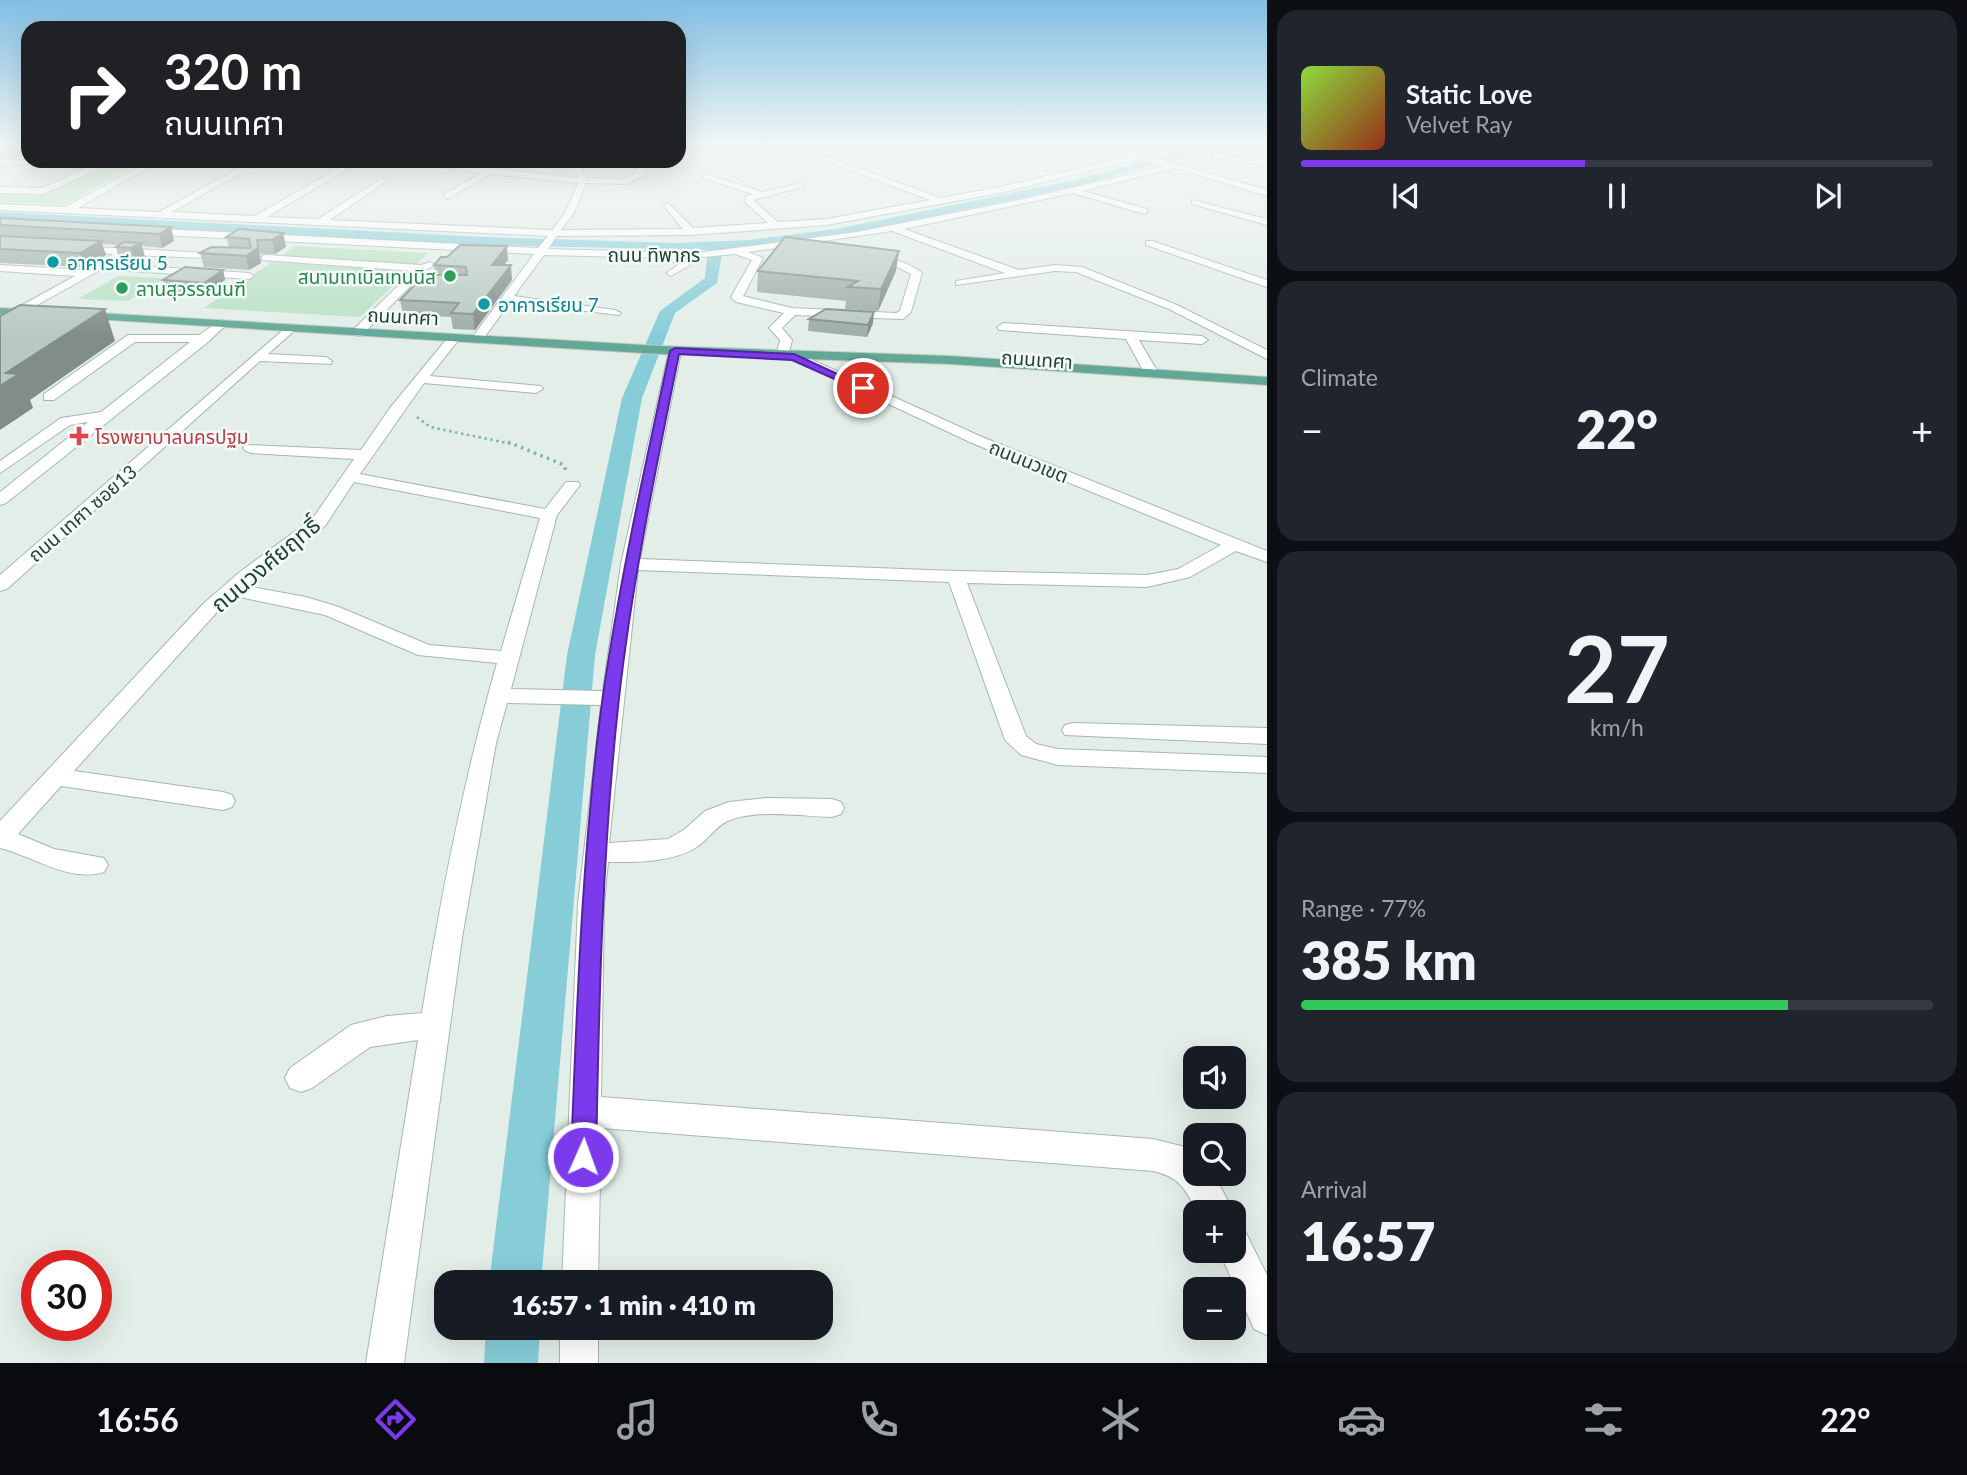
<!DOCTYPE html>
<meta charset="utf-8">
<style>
body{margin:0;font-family:Lato,"Noto Sans Thai",sans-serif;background:#20242c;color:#f1f3f6;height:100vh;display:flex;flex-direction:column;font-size:26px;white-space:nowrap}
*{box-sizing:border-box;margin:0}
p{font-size:23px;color:#9ea1a6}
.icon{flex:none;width:38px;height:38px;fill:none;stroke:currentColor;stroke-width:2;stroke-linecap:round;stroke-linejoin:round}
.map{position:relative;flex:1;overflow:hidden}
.side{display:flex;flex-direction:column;gap:10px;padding:10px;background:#0d0f14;width:700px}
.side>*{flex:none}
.banner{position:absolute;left:21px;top:21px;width:665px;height:147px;border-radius:21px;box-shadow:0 7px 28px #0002;background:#202124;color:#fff;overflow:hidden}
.fabs{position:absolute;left:1183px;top:1046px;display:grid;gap:14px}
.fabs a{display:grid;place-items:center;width:63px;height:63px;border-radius:14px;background:#171b24;box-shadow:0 7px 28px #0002;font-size:35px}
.speed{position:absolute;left:21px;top:1250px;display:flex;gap:14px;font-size:35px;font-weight:700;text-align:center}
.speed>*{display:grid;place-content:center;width:91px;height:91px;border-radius:50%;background:#171b24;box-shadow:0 7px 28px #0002;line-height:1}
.speed .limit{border:10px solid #d22;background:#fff;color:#111}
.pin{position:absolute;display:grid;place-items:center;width:60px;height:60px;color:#fff;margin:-30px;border:4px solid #fff;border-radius:50%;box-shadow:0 2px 7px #0007}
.me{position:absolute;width:77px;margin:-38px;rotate:2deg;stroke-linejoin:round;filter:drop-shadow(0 0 5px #0008)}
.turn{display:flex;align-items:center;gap:24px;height:147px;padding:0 28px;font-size:32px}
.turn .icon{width:91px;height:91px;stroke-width:2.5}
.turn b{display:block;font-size:49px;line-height:60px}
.big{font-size:52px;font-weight:800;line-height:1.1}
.side .widget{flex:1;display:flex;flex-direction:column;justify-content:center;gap:10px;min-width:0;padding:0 24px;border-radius:21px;background:#20242c}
.side .dial{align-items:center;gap:0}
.dial b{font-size:91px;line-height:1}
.song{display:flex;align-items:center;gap:21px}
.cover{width:84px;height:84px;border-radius:10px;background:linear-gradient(135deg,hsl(90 70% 55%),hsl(10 70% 35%))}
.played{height:7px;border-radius:4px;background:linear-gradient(90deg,#7c3aed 45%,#363941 45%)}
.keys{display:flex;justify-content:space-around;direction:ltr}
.heat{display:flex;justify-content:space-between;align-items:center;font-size:38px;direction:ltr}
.charge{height:10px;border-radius:5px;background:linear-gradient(90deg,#34c759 77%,#363941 0)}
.trip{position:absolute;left:434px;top:1270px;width:399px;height:70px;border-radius:21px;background:#171b24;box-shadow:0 7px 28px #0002;font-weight:800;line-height:70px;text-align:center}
.dock{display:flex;height:112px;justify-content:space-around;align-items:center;background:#090b0e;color:#9ea1a6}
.dock .icon{width:49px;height:49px}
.dock .on{color:#7c3aed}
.dock b{font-size:32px;color:#f1f3f6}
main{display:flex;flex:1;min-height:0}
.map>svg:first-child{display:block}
</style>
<main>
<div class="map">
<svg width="1267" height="1363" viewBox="0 0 1267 1363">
<rect width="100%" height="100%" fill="#e3eee9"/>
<!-- green -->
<path fill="#bae1c4" d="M90,163H135L66,205L0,202V190H43L78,172L63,169L80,168Z
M295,246L428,253L360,317L204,308Z
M118,276L165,278L128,301L78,299Z"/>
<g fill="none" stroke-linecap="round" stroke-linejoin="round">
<!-- canal -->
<path fill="#86cdd8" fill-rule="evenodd" d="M1202,146H1218L1076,187L836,237L723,249L717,283L675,313L642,398L595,655L541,1283H489L567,655L622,398L660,311L705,278L708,250L486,245L0,220V212L486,237L675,243L749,240L836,229L1075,180Z
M486,1328H540L538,1363H484Z"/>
<!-- minor casing -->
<g stroke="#a5b7b0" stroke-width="2">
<path id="minor" d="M679,146H689L679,149Z
M785,146H796L941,198L1004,186L1128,157L1090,146L1143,154L1267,190V196L1175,168L1082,191L1147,209V213L1144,214L1073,193L904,229L1019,270L1055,265L1082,267L1177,305L1267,350V359L1169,309L1076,272L1055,271L956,285V281L1005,273L892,231L748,252L763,258L743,296L792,308L896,313L900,311L911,274L897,267L865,260C879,251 910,263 922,273L911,312L903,319L795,315L782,328L792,340L788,356L799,354L982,437L1267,551V562L1236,551L1190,577L1147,587L967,583L1026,736L1036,744L1058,749L1267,757V773L1058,765L1021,755L1005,740L949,582L638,570L609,843L668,839L685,829L705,811L729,802L767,798L832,799L841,802L844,808L841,814L832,817C800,816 760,809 730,820C716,825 709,839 697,847C671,863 637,862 608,862L604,904L601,1097L1153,1139L1193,1149L1195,1152V1174H1214L1234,1213H1198C1185,1189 1180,1177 1153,1171L601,1128L598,1283H562L578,904L601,705L507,703L496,743L462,938L404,1363H366L418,1040L370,1047L312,1088L301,1092L290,1088L285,1078L290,1068L351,1025L387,1016L422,1013C441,895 464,778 497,663L418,655L325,615L235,596L217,612L74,771L223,792L232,795L235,801L232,807L223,810L61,786L18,834L54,849L104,858L108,865L104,872C69,883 33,856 0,848V821L203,604L241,571L313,518L354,459L251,453L246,451L243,448L246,445L361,450L390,408L450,335L454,334L460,338L430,376L541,386L543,389L536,393L424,383L360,474L545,509L566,482H578L580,485L557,515L511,689L603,691L621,564L669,351L675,347L681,351L640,559L956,571L1147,575L1178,569L1221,545L972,443L788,357L778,359L776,356L780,340L769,328L784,313L736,302L731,297L752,260L735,254L682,259L690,265L671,276L666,273L678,265L668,258L544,255L514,296L615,310L621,313L619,315L510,302L481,342L477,343L471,339L534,254L143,234L138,231L143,228L538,248L548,236L0,210V204L66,207L140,166H104L44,194L0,193V187L43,188L93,165L0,164V160L295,161L251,167L172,212L255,216L351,161H361L267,217L318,219L382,178L385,182L330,220L552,230L565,213L578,183L491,174L447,199L444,194L482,173L402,161H424L578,178L569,161H577L586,178L625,179L638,172L640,161H648L645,175L627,184L586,183L574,213L561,230L683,229L664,206L668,203L693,228L768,223L744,201L746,196L753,194L702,178L705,174L763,192L802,183V187L753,200L778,222L827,219L930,200ZM1137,159L1165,166L1024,199L857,232L696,253L548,249L557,236L691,235L827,225L1004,192ZM151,166L241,167L159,212L78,208ZM354,482L540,518L501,651L429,645L339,607L306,597L245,586L325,526Z
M862,146H873L899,155L895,157Z
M1215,153L1267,161V165L1212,157Z
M1192,200L1267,219V225L1192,204Z
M1146,241H1152L1267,280V287L1146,245Z
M76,246L229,254L233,255V259L128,255L112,264L249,273L254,276L249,279L102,269L21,314H13V310L75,276L0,271V265L85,270L114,254L72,251V247Z
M266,255L421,265L430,262L435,265L426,270L362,335L358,336L352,332L354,329L413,271L262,260V256Z
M221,320L227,324L208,342L6,503L0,505V492L88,422L70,425L0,473V461L61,418L101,412L190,342H135L54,400H44V394L128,335H199Z
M1003,323L1202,336L1208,340L1202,344L1139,340L1159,374L1152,378L1145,374L1126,339L999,330L997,327Z
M290,324L296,328L294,331L268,354L326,357L332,361L331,364L260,361L7,589L0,591V575Z
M1073,723L1267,728V744L1065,735L1062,730L1065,725Z
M1234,1227L1246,1233L1267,1275V1335L1254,1329L1219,1251H1234Z
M560,1328H598V1363H560Z"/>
</g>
<!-- major casing -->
<g stroke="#c1cac7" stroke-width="2">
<path id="major" d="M0,308L35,310L41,313L35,316L0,314Z
M81,312L659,346L950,356L1267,377V385L950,364L659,354L77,318V314Z"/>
</g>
<!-- path-far1 -->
<path stroke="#80b5a4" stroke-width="2.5" stroke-dasharray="2.5 3.5" stroke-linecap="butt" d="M417,417L430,427L512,444"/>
<!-- path -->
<path stroke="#80b5a4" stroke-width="3.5" stroke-dasharray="2.5 4.5" stroke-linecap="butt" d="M508,442L564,465L566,471"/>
<!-- minor -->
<use href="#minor" fill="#fff" fill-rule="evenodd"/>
<!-- major -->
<use href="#major" fill="#63a896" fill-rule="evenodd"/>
</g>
<!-- wall -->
<path fill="#9eada7" d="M0,146H28V157H0Z
M0,218L171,227L174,241L162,248L142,246L145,257L135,263L120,262L116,247L119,245L102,244L106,255L84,267L0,263Z
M283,233L286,247L275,254H260L261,263L249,270L204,267L200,253L229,247L226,237Z
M508,260L504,265L512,280L475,330L453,329L451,317L403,315L400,300L435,275L434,265Z
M223,270L225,280L206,293L166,291L163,280Z
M758,271H896L878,311L845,309L846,301L757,292Z
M809,319L873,323L867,337L808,331Z"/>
<!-- shaded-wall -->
<path fill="#818d88" d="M171,227L174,241L162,248L159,234Z
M283,233L286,247L275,254L272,240Z
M257,240L261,263L249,270L246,256Z
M101,241L106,255L84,267L80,253Z
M141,243L145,257L135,263L131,248Z
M507,246L508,260L493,279L492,265Z
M899,251L896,271L878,311L881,289Z
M511,265L512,280L475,330L473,314Z
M223,270L225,280L206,293L204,283Z
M105,309L115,341L30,400L33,408L0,430V386L6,373Z
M874,312L873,323L867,337L868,325Z"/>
<!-- building -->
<path fill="#b8c9c2" stroke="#818d88" stroke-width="2" d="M0,218L171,227L159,234L0,225Z
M239,229L283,233L272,240H257L258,248L246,256L200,253L211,247L251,248L249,239L226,237Z
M0,236L101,241L80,253L0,249Z
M785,237L899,251L881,289L848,287L858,281L758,271Z
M124,242L141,243L131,248L116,247Z
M460,245L507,246L492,265H511L473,314L451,313L459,303L400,300L424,275H467L466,267L434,265L441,257H447Z
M185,267L223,270L204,283L163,280Z
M20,305L105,309L6,373L19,374L0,386V316Z
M826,309L874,312L868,325L809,319Z"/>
<!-- sky -->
<linearGradient id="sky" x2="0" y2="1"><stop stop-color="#81bee2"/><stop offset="0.43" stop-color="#f2f7f5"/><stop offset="1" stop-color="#f2f7f5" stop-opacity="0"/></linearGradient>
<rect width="1267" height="337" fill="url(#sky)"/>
<!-- route -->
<path fill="#7c3aed" stroke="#51269a" stroke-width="2" d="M675,348L794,354L868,388L859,390L792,360L679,354C656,468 632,582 619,698C602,850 599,1003 596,1157L592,1165L583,1169L575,1165L571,1157C577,1003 582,848 603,695C620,579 645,466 670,351Z"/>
<!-- markers -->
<g fill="#0f9aa8" stroke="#f4faf7" stroke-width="2.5">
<circle cx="53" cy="262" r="7"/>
<circle cx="484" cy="304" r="7"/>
</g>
<g fill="#2e9e5b" stroke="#f4faf7" stroke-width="2.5">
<circle cx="450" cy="276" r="7"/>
<circle cx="122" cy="288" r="7"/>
</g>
<path fill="#e0444e" stroke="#f4faf7" stroke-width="2.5" d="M75.5 425.5h7v7h7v7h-7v7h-7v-7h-7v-7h7z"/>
<g text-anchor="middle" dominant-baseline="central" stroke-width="5" stroke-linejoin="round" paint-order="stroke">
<!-- far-street labels -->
<g font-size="19" fill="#204238" stroke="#f4faf7">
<text x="654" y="254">ถนน ทิพากร</text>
<text transform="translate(403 316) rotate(3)">ถนนเทศา</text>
<text transform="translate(1037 359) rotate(4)">ถนนเทศา</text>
<text transform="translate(1029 461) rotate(22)">ถนนนวเขต</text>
<text transform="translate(82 513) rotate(-41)">ถนน เทศา ซอย13</text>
</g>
<!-- far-culture labels -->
<g font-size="19" fill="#0d838f" stroke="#f4faf7" text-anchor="start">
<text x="67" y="262">อาคารเรียน 5</text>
<text x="498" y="304">อาคารเรียน 7</text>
</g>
<!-- far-leisure labels -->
<g font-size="19" fill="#27864d" stroke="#f4faf7" text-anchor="end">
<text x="436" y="276">สนามเทเบิลเทนนิส</text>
<text x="136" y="288" text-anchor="start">ลานสุวรรณนฑี</text>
</g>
<!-- far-health labels -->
<g font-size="19" fill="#be3a42" stroke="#f4faf7" text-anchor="start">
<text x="95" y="436">โรงพยาบาลนครปฐม</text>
</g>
<!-- street labels -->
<g font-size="23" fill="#204238" stroke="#f4faf7">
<text transform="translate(265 564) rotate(-40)">ถนนวงศ์ยฤทธิ์</text>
</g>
</g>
</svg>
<div class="fabs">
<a><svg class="icon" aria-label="sound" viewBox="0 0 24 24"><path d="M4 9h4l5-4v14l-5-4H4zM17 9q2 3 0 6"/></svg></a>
<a><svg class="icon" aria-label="search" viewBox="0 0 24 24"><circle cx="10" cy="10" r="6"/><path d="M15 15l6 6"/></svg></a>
<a>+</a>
<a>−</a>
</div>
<div class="speed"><div class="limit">30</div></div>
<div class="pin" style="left:863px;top:388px;background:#d93025"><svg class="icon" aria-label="arrive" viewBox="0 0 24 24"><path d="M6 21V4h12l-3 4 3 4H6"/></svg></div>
<svg class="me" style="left:583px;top:1157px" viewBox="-20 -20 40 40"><circle r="17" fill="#7c3aed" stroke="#fff" stroke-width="3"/><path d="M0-11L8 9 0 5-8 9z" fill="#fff"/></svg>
<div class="trip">16:57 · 1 min · 410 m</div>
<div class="banner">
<div class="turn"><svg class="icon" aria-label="right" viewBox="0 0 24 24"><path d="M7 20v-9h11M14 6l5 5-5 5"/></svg><div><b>320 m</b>ถนนเทศา</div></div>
</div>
</div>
<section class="side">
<div class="widget">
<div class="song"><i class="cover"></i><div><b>Static Love</b><p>Velvet Ray</p></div></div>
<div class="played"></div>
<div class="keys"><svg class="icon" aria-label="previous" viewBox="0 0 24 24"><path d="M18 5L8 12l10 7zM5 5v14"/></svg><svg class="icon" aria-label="pause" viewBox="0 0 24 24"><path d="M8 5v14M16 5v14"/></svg><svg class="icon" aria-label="next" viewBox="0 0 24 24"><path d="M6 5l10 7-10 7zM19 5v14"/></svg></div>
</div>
<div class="widget"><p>Climate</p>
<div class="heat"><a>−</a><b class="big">22°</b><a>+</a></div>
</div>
<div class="widget dial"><b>27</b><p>km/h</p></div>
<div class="widget"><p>Range · 77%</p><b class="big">385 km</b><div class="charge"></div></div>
<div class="widget"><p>Arrival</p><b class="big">16:57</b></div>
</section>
</main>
<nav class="dock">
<b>16:56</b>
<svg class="icon on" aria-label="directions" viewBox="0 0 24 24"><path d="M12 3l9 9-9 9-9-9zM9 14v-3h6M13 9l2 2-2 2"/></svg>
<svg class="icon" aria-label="music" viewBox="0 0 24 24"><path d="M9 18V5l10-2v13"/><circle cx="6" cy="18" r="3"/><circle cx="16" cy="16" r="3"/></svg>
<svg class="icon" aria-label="phone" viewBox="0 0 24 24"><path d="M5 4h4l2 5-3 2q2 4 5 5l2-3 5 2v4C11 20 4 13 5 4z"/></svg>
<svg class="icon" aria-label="climate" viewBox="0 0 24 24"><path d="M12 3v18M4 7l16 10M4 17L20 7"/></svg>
<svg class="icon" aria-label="car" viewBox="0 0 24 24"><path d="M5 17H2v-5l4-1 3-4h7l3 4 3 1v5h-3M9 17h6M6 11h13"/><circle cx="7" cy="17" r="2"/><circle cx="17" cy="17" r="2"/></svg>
<svg class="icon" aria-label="filters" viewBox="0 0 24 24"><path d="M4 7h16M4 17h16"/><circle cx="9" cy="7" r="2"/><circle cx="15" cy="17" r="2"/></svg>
<b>22°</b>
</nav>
